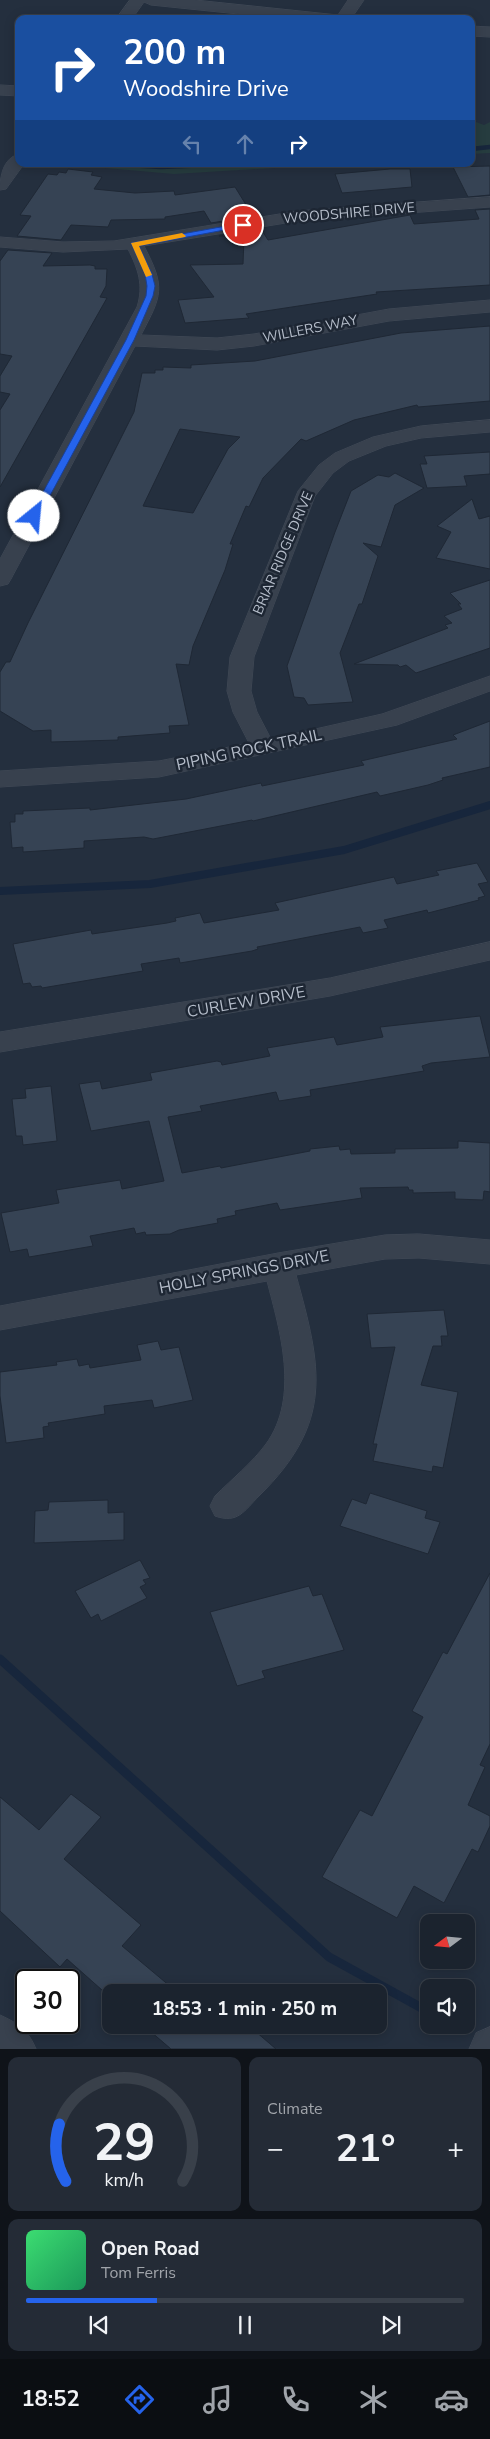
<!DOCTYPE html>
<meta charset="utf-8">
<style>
body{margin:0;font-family:"Nunito Sans",sans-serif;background:#242b36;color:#f1f3f6;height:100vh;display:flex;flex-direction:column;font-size:19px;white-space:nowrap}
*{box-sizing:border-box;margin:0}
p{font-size:16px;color:#a0a4aa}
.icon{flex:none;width:28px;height:28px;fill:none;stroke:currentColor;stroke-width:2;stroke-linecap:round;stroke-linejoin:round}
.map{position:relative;height:2049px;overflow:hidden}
.details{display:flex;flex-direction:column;gap:8px;padding:8px;background:#0f1319;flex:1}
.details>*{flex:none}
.top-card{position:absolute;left:15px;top:15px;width:460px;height:152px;border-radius:10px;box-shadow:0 2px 12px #0003,0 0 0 1px #39404a;background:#1a4fa0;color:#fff;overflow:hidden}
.needle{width:32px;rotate:254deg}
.controls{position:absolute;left:420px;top:1914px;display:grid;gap:10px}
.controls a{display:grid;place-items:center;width:55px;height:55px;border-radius:10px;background:#1b232e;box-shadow:0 2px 12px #0003,0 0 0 1px #39404a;font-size:25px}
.speed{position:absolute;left:15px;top:1969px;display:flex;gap:10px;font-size:25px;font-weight:700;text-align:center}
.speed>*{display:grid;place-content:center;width:65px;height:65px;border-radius:50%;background:#1b232e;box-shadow:0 2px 12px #0003,0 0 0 1px #39404a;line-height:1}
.speed .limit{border:2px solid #111;border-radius:8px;background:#fff;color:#111}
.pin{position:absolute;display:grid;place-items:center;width:42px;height:42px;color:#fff;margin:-21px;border:2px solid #fff;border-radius:50%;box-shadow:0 1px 5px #0007}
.me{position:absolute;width:55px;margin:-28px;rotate:28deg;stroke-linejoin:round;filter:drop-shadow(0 0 4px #0008)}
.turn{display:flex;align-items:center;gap:18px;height:105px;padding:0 25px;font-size:22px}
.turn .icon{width:65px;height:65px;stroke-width:2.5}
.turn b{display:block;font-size:35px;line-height:42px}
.lanes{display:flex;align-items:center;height:48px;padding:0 25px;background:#0003;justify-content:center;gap:25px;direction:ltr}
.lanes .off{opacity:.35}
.big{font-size:38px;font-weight:700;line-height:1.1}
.details .widget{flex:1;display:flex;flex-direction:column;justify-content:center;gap:8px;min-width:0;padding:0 18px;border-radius:10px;background:#242b36}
.details .dial{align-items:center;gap:0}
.dial svg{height:130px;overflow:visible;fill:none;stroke:#39404a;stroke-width:7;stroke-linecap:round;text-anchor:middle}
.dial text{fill:#f1f3f6;stroke:none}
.song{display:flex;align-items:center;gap:15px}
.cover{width:60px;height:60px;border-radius:8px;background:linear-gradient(135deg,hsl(140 70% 55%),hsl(150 70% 35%))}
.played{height:5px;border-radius:2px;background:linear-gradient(90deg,#2563eb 30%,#39404a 30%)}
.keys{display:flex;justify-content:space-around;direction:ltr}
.heat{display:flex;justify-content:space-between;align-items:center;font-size:28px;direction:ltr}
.details .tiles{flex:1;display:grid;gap:8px;grid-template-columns:1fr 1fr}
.widget:last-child{grid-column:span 2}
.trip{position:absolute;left:102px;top:1984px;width:285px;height:50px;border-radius:10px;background:#1b232e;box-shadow:0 2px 12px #0003,0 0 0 1px #39404a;font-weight:700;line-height:50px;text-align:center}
.dock{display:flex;height:80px;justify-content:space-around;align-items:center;background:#0b0e12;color:#a0a4aa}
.dock .icon{width:35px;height:35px}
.dock .on{color:#2563eb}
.dock b{font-size:22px;color:#f1f3f6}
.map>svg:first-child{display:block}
</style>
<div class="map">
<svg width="490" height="2049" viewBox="0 0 490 2049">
<rect width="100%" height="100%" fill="#242f3e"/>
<!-- green -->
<path fill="#263c3f" d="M471,120L484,125L490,122V153L471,154Z
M60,164H342L174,174Z"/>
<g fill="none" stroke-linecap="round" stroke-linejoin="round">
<!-- stream-far2 -->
<path stroke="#17263c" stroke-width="4.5" d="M471,149L490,147
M110,164L161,167L232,164"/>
<!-- stream-far1 -->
<path stroke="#17263c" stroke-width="8" d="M0,891L150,884L344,850L490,805"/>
<!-- stream -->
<path stroke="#17263c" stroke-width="9" d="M0,1659L329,1957L429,2012"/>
</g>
<!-- building -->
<path fill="#364354" stroke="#1f2835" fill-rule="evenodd" d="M490,166V195L468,197L453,167Z
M68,169L93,172L91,175L102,177L94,189L135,193L174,191L175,195L235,187L253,216L211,223L204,211L165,217V219L111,220L108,227L71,225L61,240L17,236L31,216L20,215L48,174L57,175L59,172L66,173Z
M390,169H410L412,187L342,193L335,174Z
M490,209V285L376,292L377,294L246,314L249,318L185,323L178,300L214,297L190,265L243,264L244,238L219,236L261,229L268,240L410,215L414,224L479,219L475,210Z
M8,250L52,253L43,266L90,265L95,266V269H107L106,286L100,297L107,298L0,487V410L10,394L0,392V376L12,356L0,354V261Z
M490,326V401L418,407L417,405L354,420L306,441L301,439L263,478L249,507L246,506L230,544H233L225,570L193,646L189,665L176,664L189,725L169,726L170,733L118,737V740L51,742V730L33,731L0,711V672L6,662H10L28,623L134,412L142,373H155V370H163V367L191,368V365L255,361L401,333ZM180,429L240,437L228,449L193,513L143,506Z
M490,452V474L464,476L467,486L427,488L420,464H427L424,456Z
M395,473L424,488L395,505L381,547L363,543L378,556L362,604H359L340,653L353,702L308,705L304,698L294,697L287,666L335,532L351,491L378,475L389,477Z
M472,499L479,519L490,516V569L436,558L451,532L437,526Z
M490,580V648L416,673L406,665L400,667L398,665L354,664L448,628L445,625L452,623L444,616L462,609L458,604H461L450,593Z
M490,721V767L442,778L443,780L428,785L380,796L377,792L253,821L252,820L153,839L144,837L84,841V848L23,852V847L12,848L10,822H15V814H23V811L90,808V810L186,799L261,783L262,786L364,765L361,761L457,739L453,735Z
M477,863L488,882L478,884L485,896L478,898L479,900L428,913L427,910L384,920L388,928L363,933L360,927L257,947L258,949L252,951L180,963L179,958L141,964L143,971L42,988L41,986L32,987L30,983L23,984L13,944L91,930L92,934L167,923L176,921L175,918L200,913L204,923L279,910L275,903L394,877L397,884L439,875L436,871Z
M480,1016L490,1057L431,1063L422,1066L424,1071L310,1090L311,1096L279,1101L276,1092L200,1106L202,1111L168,1117L182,1173L220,1166L221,1168L310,1151V1149L339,1146L340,1150L350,1149L351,1154L395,1153V1149L458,1148V1141L490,1143V1192L484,1191L483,1200L455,1199V1192L413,1193V1190H409L408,1187L360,1188L362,1198L280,1210L277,1203L235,1211L236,1215L217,1219L218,1223L179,1230L170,1234L146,1235L145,1232L136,1234L134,1228L90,1236L93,1246L29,1257L27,1249L10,1252L1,1213L59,1203L56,1190L120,1180L122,1189L164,1181L149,1121L91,1131L79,1084L100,1081L102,1089L152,1080L150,1073L217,1061L221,1062L222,1065L270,1056L267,1048L334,1037L337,1045L383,1037L380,1027Z
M51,1086L57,1141L23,1145L22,1136H16L12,1099L26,1098L25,1089Z
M444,1310L448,1336H441L442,1346H433L421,1385L458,1392L443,1468L433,1466L432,1472L373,1461L377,1444H373L395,1347L371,1348L367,1314Z
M158,1341L161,1350L179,1347L193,1400L154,1408L152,1400L104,1406L105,1414L48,1423L49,1426L43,1427L44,1438L6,1443L0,1396V1372L57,1365L56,1362L77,1359L79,1366L89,1364L90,1368L141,1360L137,1345Z
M370,1493L427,1511L425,1518L440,1522L428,1554L340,1526L352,1499L366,1504Z
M108,1500V1513L124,1512V1540L34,1543L35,1511L48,1510L49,1502Z
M140,1560L150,1578L143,1580L146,1584L140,1587L147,1598L101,1621L98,1614L91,1618L75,1591Z
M490,1573V1744L480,1765L485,1767L468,1805L490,1816V1826L478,1852L472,1849L444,1903L414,1886L397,1918L322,1877L360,1810L372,1816L423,1717L412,1711L443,1652L447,1654Z
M309,1586L313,1596L322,1594L344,1650L262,1671L265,1678L237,1686L210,1612Z
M71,1794L101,1817L64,1859L141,1925L122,1946L177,1992H111V1998L67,1959L60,1967L0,1911V1797L39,1830Z
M143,2025H248L276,2049H171Z"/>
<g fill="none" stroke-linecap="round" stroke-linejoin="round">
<!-- minor casing -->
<g stroke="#414a57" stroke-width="1">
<path id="minor" d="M130,0H195L338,15L348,0H364L351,19H287L151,5L144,2L132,19H116Z
M471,26L490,27V37L471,36Z
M0,85L19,86V96L0,95Z
M19,154V164H24L6,189L0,190C0,176 3,158 19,154Z
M490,197V207L298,221L144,246C166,288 162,295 141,335L217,338L254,334L389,309L490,300V312L389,321L254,346L217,350L135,346L11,579L8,584L0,586V559L137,307C144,285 138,269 128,249L63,252L0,247V237L63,242L114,241L298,211Z
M490,420V432L421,438L386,446L349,461L333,473L315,496L254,657L251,691L257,712L271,739L382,714L490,676V691L397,725L159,777L0,787V771L159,761L249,743L233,712L227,691L230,657L298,491L319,465L335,453L373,437L421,426Z
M490,942V960L330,996L0,1052V1032L330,978Z
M419,1234L490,1240V1264L419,1258L385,1259L296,1275C322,1369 334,1422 259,1496C244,1511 238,1524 215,1516L210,1506L215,1496C232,1479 252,1463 266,1444C300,1397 280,1331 267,1281L0,1330V1306L278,1253L385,1235Z
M0,2015C18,2023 29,2031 36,2049H0Z
M490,2027V2049H469L476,2033Z"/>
</g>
<!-- minor -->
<use href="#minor" fill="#38414e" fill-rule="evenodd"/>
</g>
<!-- route -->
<path fill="#2563eb" stroke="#184099" d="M243,223H246V226L139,246L152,274L155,286L153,296L134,340L39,516L31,518L30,516L126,340L146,296L147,286L145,274L131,243Z"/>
<!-- slow -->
<path fill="#f59e0b" d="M182,233L186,236L185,237L139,246L152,275L146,277L131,243Z"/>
<g text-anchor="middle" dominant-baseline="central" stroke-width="5" stroke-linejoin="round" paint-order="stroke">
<!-- far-street labels -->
<g font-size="14" fill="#b4bcc9" stroke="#1d2633">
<text transform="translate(349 213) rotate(-5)">WOODSHIRE DRIVE</text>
<text transform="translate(310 329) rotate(-11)">WILLERS WAY</text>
<text transform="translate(283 553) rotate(-67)">BRIAR RIDGE DRIVE</text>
</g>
<!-- street labels -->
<g font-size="16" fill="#b4bcc9" stroke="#1d2633">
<text transform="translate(249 750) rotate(-12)">PIPING ROCK TRAIL</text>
<text transform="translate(246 1002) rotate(-10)">CURLEW DRIVE</text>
<text transform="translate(244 1272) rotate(-11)">HOLLY SPRINGS DRIVE</text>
</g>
</g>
</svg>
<div class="controls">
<a><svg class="needle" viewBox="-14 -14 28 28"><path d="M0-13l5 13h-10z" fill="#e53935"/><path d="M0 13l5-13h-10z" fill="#a0a4aa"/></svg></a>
<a><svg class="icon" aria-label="sound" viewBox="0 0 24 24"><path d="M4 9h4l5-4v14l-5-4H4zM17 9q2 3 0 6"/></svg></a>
</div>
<div class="speed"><div class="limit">30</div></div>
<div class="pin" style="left:243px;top:225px;background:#d93025"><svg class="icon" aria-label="arrive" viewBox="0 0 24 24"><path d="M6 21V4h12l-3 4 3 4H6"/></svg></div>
<svg class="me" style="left:34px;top:516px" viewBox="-20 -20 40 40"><circle r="19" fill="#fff"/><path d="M0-13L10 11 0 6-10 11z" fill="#2563eb"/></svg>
<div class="trip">18:53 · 1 min · 250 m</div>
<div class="top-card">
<div class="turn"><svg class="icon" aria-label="right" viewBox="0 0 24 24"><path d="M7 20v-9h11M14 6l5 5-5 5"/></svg><div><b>200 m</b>Woodshire Drive</div></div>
<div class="lanes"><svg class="icon off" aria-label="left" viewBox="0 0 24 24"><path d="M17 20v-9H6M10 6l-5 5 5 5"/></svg><svg class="icon off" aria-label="ahead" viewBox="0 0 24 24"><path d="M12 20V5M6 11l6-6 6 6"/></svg><svg class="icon" aria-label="right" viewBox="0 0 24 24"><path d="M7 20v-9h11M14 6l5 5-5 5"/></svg></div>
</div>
</div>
<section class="details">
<div class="tiles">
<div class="widget dial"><svg viewBox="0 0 100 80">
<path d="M14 69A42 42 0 1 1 86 69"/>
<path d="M14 69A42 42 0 0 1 10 34" stroke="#2563eb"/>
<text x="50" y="56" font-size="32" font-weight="700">29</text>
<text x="50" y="72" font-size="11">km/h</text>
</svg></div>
<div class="widget"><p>Climate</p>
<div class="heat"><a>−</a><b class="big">21°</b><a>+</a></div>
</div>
<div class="widget">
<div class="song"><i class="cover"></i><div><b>Open Road</b><p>Tom Ferris</p></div></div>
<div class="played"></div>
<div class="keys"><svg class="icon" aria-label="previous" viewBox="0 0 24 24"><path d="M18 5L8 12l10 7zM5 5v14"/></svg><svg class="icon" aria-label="pause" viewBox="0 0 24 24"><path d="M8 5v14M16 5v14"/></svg><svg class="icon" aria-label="next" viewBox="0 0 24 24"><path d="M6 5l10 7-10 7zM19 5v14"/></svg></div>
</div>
</div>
</section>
<nav class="dock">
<b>18:52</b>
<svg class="icon on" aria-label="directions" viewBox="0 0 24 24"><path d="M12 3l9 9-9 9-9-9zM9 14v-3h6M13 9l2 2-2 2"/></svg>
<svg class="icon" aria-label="music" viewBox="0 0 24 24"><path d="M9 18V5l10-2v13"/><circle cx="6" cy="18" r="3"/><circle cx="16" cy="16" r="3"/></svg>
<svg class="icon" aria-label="phone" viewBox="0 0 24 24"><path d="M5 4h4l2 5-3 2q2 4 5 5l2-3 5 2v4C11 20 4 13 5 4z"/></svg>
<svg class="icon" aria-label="climate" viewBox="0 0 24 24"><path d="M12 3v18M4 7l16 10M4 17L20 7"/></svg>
<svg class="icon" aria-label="car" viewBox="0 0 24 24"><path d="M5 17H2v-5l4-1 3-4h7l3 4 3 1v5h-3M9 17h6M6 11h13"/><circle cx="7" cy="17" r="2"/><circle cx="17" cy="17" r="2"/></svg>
</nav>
